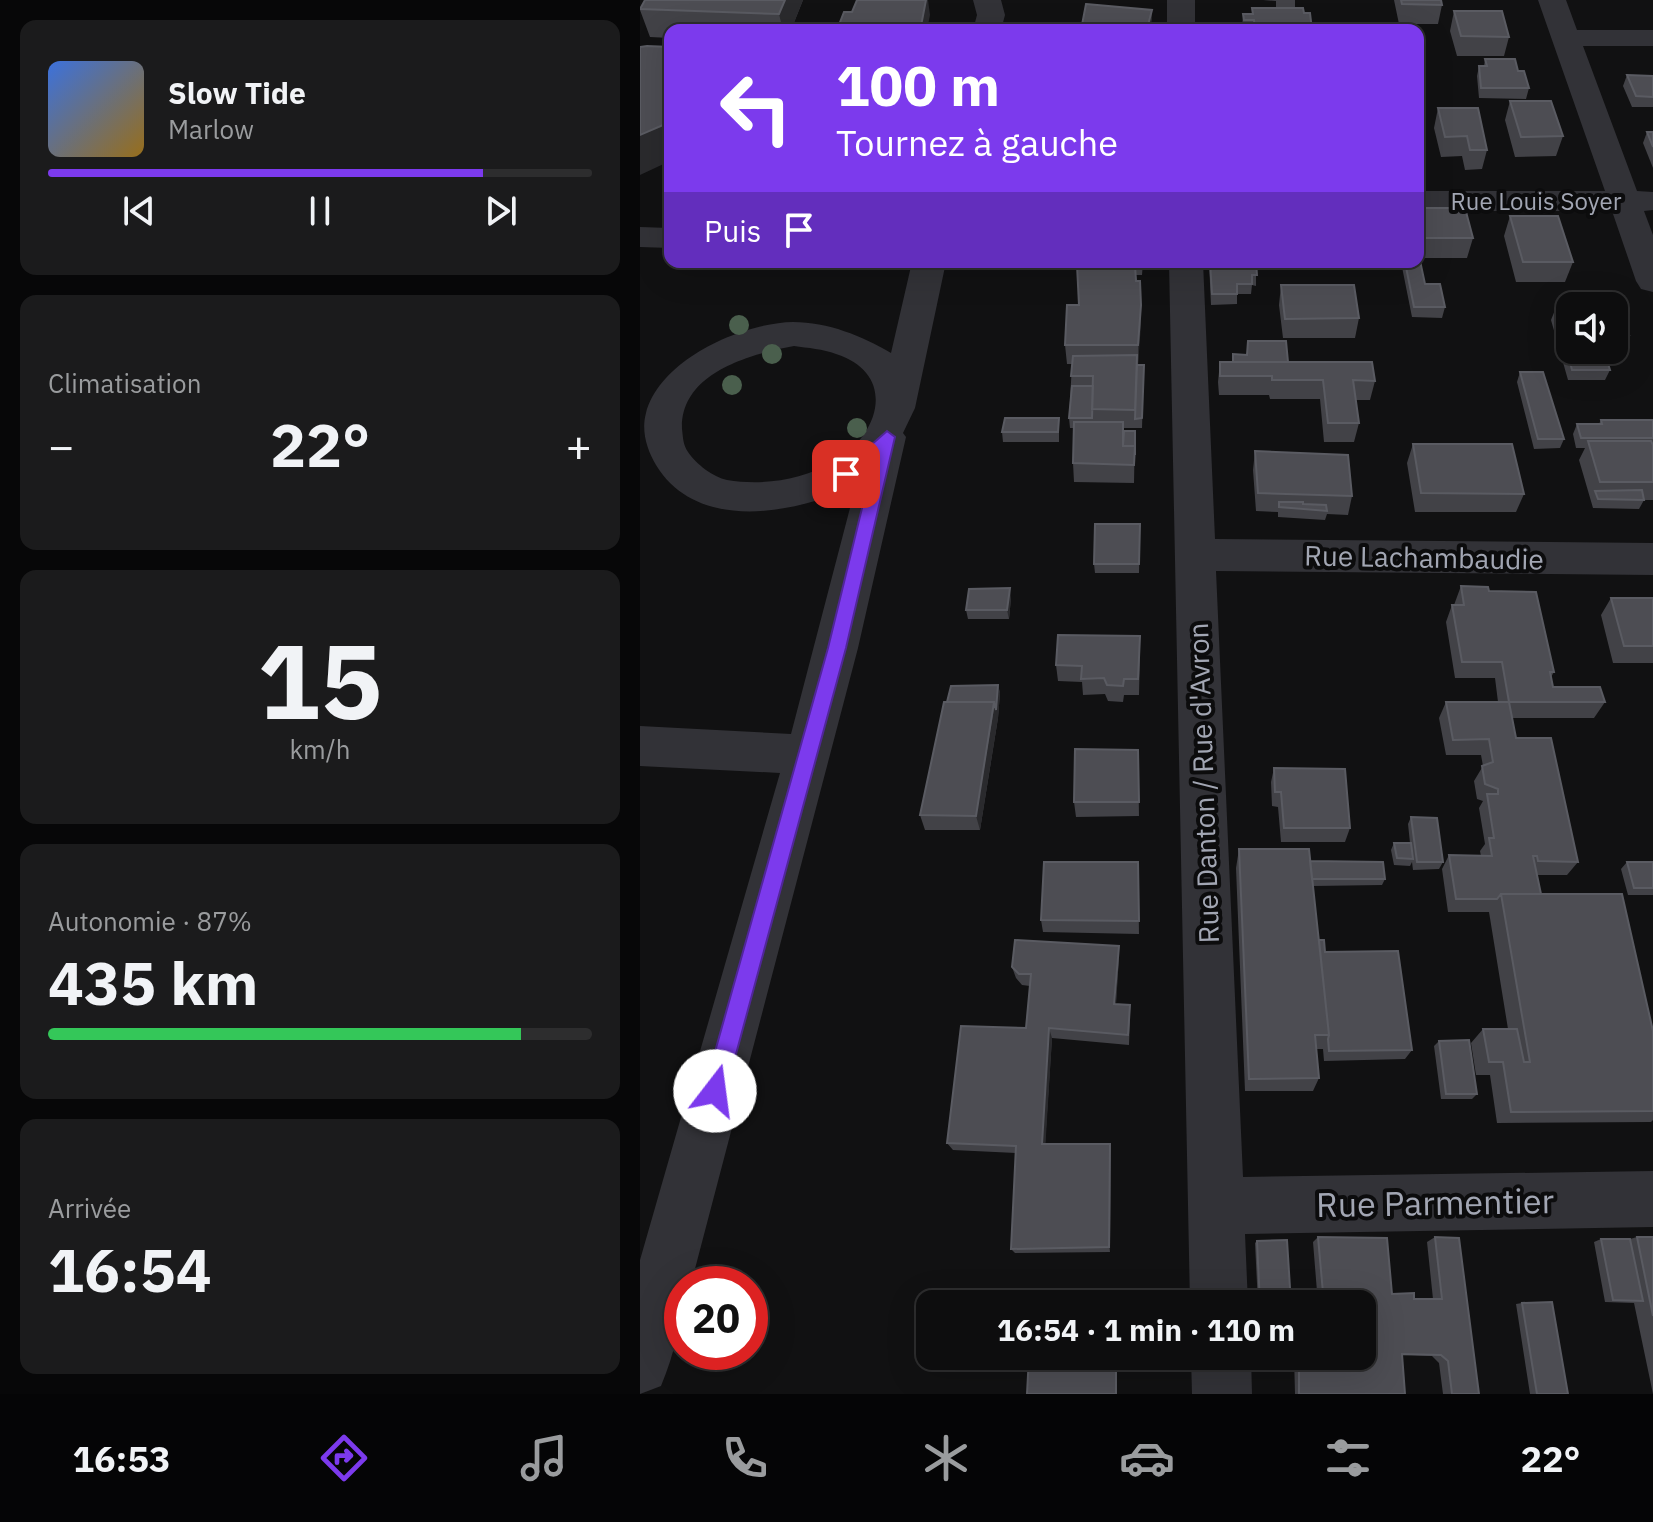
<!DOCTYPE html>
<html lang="fr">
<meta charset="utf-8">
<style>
body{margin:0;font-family:"IBM Plex Sans",sans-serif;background:#1b1b1c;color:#f1f3f6;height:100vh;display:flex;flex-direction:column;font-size:30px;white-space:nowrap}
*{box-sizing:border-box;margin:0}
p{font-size:26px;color:#9a9c9e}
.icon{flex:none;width:44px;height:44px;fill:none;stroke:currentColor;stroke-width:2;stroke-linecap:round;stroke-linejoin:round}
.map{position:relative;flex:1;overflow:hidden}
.details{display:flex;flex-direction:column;gap:20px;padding:20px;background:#070708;width:640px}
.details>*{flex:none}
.guide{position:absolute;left:24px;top:24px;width:760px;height:244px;border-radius:16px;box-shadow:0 8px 32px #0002,0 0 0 2px #2d2d2e;background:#7c3aed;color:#fff;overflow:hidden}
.tools{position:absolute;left:916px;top:292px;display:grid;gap:16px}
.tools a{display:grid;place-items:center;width:72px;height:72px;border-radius:16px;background:#0d0d0e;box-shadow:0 8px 32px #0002,0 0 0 2px #2d2d2e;font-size:40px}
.speed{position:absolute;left:24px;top:1266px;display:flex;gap:16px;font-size:40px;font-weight:700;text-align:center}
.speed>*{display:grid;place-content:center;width:104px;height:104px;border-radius:50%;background:#0d0d0e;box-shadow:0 8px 32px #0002,0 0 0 2px #2d2d2e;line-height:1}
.speed .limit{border:12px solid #d22;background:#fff;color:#111}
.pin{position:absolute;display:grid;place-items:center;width:68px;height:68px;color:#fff;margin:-34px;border-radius:16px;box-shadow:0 4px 12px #0006}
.me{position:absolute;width:88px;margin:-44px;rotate:15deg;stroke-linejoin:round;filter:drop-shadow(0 0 6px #0008)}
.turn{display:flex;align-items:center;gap:28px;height:168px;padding:0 40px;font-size:36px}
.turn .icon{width:104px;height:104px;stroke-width:2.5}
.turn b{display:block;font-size:56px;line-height:68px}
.then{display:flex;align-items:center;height:76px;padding:0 40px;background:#0003;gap:16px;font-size:30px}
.big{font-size:60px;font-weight:700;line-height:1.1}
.details .tile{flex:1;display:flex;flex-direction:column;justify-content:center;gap:12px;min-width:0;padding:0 28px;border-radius:16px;background:#1b1b1c}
.details .dial{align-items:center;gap:0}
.dial b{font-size:104px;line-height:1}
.song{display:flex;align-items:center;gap:24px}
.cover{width:96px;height:96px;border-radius:12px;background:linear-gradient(135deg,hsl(220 70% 55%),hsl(40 70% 35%))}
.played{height:8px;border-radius:4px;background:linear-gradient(90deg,#7c3aed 80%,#2d2d2e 80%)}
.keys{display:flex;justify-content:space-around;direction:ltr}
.heat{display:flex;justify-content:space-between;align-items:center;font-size:44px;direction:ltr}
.charge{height:12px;border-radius:6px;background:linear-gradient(90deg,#34c759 87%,#2d2d2e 0)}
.trip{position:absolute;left:276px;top:1290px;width:460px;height:80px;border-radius:16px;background:#0d0d0e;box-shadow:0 8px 32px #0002,0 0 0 2px #2d2d2e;font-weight:700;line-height:80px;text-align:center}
.tab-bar{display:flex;height:128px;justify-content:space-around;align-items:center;background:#050506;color:#9a9c9e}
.tab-bar .icon{width:56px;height:56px}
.tab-bar .on{color:#7c3aed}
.tab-bar b{font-size:36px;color:#f1f3f6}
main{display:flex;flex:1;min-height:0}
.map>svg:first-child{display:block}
</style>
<main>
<section class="details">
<div class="tile">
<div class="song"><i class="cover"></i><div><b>Slow Tide</b><p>Marlow</p></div></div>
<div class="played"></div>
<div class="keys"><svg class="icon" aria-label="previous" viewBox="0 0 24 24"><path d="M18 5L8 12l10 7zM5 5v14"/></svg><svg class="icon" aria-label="pause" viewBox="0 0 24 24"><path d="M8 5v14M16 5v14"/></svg><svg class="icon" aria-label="next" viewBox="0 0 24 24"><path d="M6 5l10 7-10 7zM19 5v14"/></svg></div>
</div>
<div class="tile"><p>Climatisation</p>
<div class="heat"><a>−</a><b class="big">22°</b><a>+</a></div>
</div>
<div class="tile dial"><b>15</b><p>km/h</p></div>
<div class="tile"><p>Autonomie · 87%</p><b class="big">435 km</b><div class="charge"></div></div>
<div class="tile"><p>Arrivée</p><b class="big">16:54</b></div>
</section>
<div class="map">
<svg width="1013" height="1394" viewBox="0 0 1013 1394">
<rect width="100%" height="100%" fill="#111112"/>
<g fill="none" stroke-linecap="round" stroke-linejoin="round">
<!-- minor -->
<path fill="#323237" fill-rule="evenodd" d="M333,0H361L365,15L361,30H333L337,15Z
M527,0H555V30H527Z
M898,0H926L937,30H1013V46H943L997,191L1013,192V210L1004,211L1013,235V292L1001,289L996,281L972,211H778V191H965Z
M0,227L30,228V248L0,247Z
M272,262H306L275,408L263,433L266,437L218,648L51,1284H42C42,1321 35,1352 21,1386L0,1394V1260L140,773L0,766V726L151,734L216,485C158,513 58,534 16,465C7,450 1,431 6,413C20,359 102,323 153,322C188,322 222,336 251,353ZM154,346C168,348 183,349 196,354C258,374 240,436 193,462C161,480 123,486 87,480C73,477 56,464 48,452C43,445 43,437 42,429C40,373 110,354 154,346Z
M529,262H563L575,539L1013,543V575L576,571L603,1177L1013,1171V1227L605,1234L608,1304H550Z
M551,1356H611L612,1394H552Z"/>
</g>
<!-- trees -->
<g fill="#4a5f4d">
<circle cx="99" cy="325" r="10"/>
<circle cx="132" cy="354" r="10"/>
<circle cx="92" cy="385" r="10"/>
<circle cx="217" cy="428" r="10"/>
<circle cx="199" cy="450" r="10"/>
</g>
<!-- wall -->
<path fill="#424247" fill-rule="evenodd" d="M5,0H163L151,30H30V38L10,37L0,10Z
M623,0H655V7H636V1Z
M754,0H801L802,5L798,24H759Z
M612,8L664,13L672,30H602L603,14H612Z
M814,11L869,37L864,56H817L810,31Z
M845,59L878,71L889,88L886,99L839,98L837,76L839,66H844Z
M987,75L1013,76V107H992L983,86Z
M870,101L923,136L916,156L875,157L865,120Z
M798,108L847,150L842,169L825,170L822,156L801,157L794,128Z
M1007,132H1013V168L1003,143Z
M778,208L833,238L827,258H780L785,284L805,307L802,318L772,317L762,267L763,263H757L778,262Z
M870,216L933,262L925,282H876L864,236Z
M445,262H503L502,275H496L501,305L498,365H504L502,428H484V431H495L494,483L434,482L433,463L434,428H430L429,418L432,364H427L425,345L439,305Z
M569,262H616V286L612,285L611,294H597V304L571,305Z
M618,262H649H641V268H621V262Z
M641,285L719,318L715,338H643L639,305Z
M919,300H977L989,335L980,355H967L966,357L970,370L965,380H928L911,320ZM930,306H974V350H930Z
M608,341L648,362L735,381L730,400H715L719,423L714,442H684L680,399H630L629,395H579L578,382L580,362H592L593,354L607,355Z
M880,372L924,439L920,448L894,449L877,382Z
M419,418V442H363L362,432Z
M961,420H1013V500H1004L999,509L953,508L939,460L945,448H936L933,434L937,424H959Z
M773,444L884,494L876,512H775L767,463Z
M615,451L712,496L708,515L687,514L685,520L638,517V512L616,511L613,470Z
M500,524L499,573H455L454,564Z
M821,586L849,591L914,672L911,677L913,687L965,702L954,718H872L876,738L938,862L927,875H897L901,894L1013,1031V1120L1011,1122L857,1123L850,1075H836L831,1043L843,1029H868L849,912H808L802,869L809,855L841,856L840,851L845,844L839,808L843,801L837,799L834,781L843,766L841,755H806L799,718L806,702H858L855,678H815L806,622L812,605H814Z
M371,598L369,619H328L326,610Z
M971,598H1013V663H973L961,615Z
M500,653L499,695H484L483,702L468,701L465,694L443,695L442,682L418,681L416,665Z
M358,685L360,693L358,718L340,830H285L280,815L307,702Z
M498,750L499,816L436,817L434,802Z
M634,768L710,828L705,842H641L638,807L632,806L631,782Z
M771,817L803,862L799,869L773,870L772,862L770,866L754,865L751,850L754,843H770L768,824Z
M599,849L670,861L745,879L742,885L673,886L679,940L685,952L772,1050L765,1059L684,1061L683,1049H676L679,1078L673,1091H605L596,868Z
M498,862L499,934L403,932L401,920Z
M987,862H1013V895H988L981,869Z
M479,946V957L476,1004L490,1016L489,1045L412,1038L405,1144L471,1152L470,1252L375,1253L371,1249L376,1153L313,1150L307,1143L386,1028L390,986L382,985L376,978L372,967Z
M799,1041L837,1094L832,1099H801L794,1046Z
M678,1237L752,1294L774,1299H793L787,1242L795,1237L839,1394H803L799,1363L792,1356L762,1355L765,1394H655L654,1356H722V1304H678L673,1242Z
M997,1237H1013V1394L994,1303L965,1302L954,1242L961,1239H990Z
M617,1241L651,1304H618L615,1243Z
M882,1303L928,1394H890L876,1304Z"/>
<!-- shaded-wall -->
<path fill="#2a2a2d" d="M145,0H163L151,30H143L139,14Z
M286,0H288L290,15L287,30H266Z
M512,10V20L509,30H504Z
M30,122V161L0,175V135Z
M501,305V325L498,365V345Z
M370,588L371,598L369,619L367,610Z
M358,685L360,693L358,718L340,830L336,816Z
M479,946V957L475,1015L474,1004Z
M409,1028L412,1038L405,1152L402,1144Z
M470,1144L471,1152L470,1252L469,1247Z"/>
<!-- building -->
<path fill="#4d4d53" stroke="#5a5b62" stroke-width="2" d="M5,0H145L139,14L0,9Z
M217,0H286L281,26L266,30H197L204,12H212Z
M761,0H801L802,5L762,4Z
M446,4L512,10L507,29L504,30H441Z
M612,8H663L664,13H670L672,30H615L614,20H604L603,14H613Z
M814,11H862L869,37L821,36Z
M7,46L30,47V122L0,135V47Z
M845,59H875L878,71H884L889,88H841L839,66H847Z
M987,75L1013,76V97L996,96Z
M870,101H911L923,136L881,137Z
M798,108H838L847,150H830L827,136L805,137Z
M1007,132H1013V147Z
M778,208H825L833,238H780L778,228Z
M870,216H918L933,262H883Z
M778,256H779L785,284H800L805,307H774L765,262H778Z
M570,262H616L617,275H612V284H597V294H572Z
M437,265L495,266L496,281H500L501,305L498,345H425L427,305H439Z
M641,285H714L719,318L645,319Z
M919,300H977L989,335H974V306H930V340Z
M608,341H646L648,362H593V354L607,355Z
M497,355L495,410L452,409L453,376H431L433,356Z
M966,357L970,370H932L929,358Z
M580,362H732L735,381L713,380L719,423H688L683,380H632V376H580Z
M497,365H504L502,418L495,419Z
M880,372H903L924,439H898Z
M432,386H453L452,418H429Z
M365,418H419L418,432H362Z
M961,420H1013V438H941L937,424H962Z
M434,422H483V446H495L494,465L433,463Z
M484,431H495V455V446H483Z
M948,441H1011L1013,445V482H960Z
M773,444H872L884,494L781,493Z
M615,451L708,455L712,496L618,493Z
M1002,490L1004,500L958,499L955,491Z
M639,502H663V504L686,505L687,511L639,507Z
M455,524H500L499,564H454Z
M821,586L848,587L849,591L896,592L914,672H910L913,687H960L965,702H869L862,662H822L812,605H824Z
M370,588L367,610H326L329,589Z
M971,598H1013V646H984Z
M418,635L500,636L498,679H484L483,686L467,685L464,678L441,679L442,666L416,665Z
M358,685L356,710L354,702H307L311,686Z
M304,702H354L336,816L280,815Z
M806,702H869L876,738H911L938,862L898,861L897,856H893L901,894H861L857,899H816L809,855L852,856L849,838H854L847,794H858V789L845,784L842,766L853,762L849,739L813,740Z
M435,749L498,750L499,802H434Z
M634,768L705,769L710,828H644L641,792H635Z
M771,817L797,818L803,862H777Z
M754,843H771L773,859L757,858Z
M599,849H669L689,1035H675L679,1078L609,1079Z
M670,861L743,862L745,879H672Z
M404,862H498L499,921L401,920Z
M987,862H1013V888H994Z
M861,894H982L1013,1031V1111L871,1112L863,1062H849L843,1029H877L884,1062H890Z
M375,940L479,946L474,1004L490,1005L488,1035L409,1028L402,1144H470L469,1247L371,1249L376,1146L307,1143L321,1026L386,1028L391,974H379L372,967Z
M679,940H684L685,952L758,951L772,1050L689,1051L688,1039L689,1035Z
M829,1040L837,1094H806L799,1041Z
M678,1237L747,1238L752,1294L774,1293V1299H802L795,1237L819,1238L839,1394H812L808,1361L801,1355L762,1354L765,1394H659V1356H722V1304H684Z
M997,1237H1013V1316Z
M961,1239H990L1003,1301L973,1300Z
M647,1240L651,1304H620L617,1241Z
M912,1302L928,1394H897L882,1303Z
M389,1356H476V1394H387Z"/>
<!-- route -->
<path fill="#7c3aed" stroke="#51269a" stroke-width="2" d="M247,431L255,437L206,648L86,1091L83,1099L75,1102L67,1099L64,1091L188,648L233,463L211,478H200L198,474Z"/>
<g text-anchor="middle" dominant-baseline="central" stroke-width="8" stroke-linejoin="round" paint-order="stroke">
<!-- far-street labels -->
<g font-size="24" fill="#a2a6b3" stroke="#0c0c0d">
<text x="896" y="201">Rue Louis Soyer</text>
</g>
<!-- street labels -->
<g font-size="28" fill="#a2a6b3" stroke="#0c0c0d">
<text transform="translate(784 557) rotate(1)">Rue Lachambaudie</text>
<text transform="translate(563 783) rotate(-92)">Rue Danton / Rue d'Avron</text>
</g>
<!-- near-street labels -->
<g font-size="34" fill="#a2a6b3" stroke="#0c0c0d">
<text transform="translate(795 1202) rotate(-1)">Rue Parmentier</text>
</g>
</g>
</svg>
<div class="tools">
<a><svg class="icon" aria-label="sound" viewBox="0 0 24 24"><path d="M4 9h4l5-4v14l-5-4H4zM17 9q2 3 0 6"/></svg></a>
</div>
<div class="speed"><div class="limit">20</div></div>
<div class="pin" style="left:206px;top:474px;background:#d93025"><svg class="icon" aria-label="arrive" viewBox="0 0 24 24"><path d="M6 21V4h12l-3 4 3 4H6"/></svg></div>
<svg class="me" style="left:75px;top:1091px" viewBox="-20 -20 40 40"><circle r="19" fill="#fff"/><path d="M0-13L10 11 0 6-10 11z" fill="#7c3aed"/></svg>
<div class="trip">16:54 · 1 min · 110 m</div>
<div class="guide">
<div class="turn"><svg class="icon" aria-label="left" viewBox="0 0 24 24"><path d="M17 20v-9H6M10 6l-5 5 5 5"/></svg><div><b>100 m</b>Tournez à gauche</div></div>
<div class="then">Puis<svg class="icon" aria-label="arrive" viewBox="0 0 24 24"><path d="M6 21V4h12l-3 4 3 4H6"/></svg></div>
</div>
</div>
</main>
<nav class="tab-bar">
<b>16:53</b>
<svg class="icon on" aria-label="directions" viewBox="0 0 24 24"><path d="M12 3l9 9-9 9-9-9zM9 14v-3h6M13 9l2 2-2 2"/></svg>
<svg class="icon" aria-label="music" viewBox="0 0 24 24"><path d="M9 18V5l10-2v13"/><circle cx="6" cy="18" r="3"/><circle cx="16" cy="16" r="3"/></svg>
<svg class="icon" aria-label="phone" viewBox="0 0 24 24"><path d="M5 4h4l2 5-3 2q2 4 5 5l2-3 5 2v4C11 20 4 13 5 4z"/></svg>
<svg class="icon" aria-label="climate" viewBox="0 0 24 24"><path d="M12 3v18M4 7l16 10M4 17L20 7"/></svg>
<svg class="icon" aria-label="car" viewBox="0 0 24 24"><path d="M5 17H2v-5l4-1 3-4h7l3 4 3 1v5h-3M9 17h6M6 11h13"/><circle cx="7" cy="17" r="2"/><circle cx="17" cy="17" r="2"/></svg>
<svg class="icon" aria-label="filters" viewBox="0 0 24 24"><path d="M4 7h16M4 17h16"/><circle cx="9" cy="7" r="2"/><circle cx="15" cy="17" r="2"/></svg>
<b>22°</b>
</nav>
